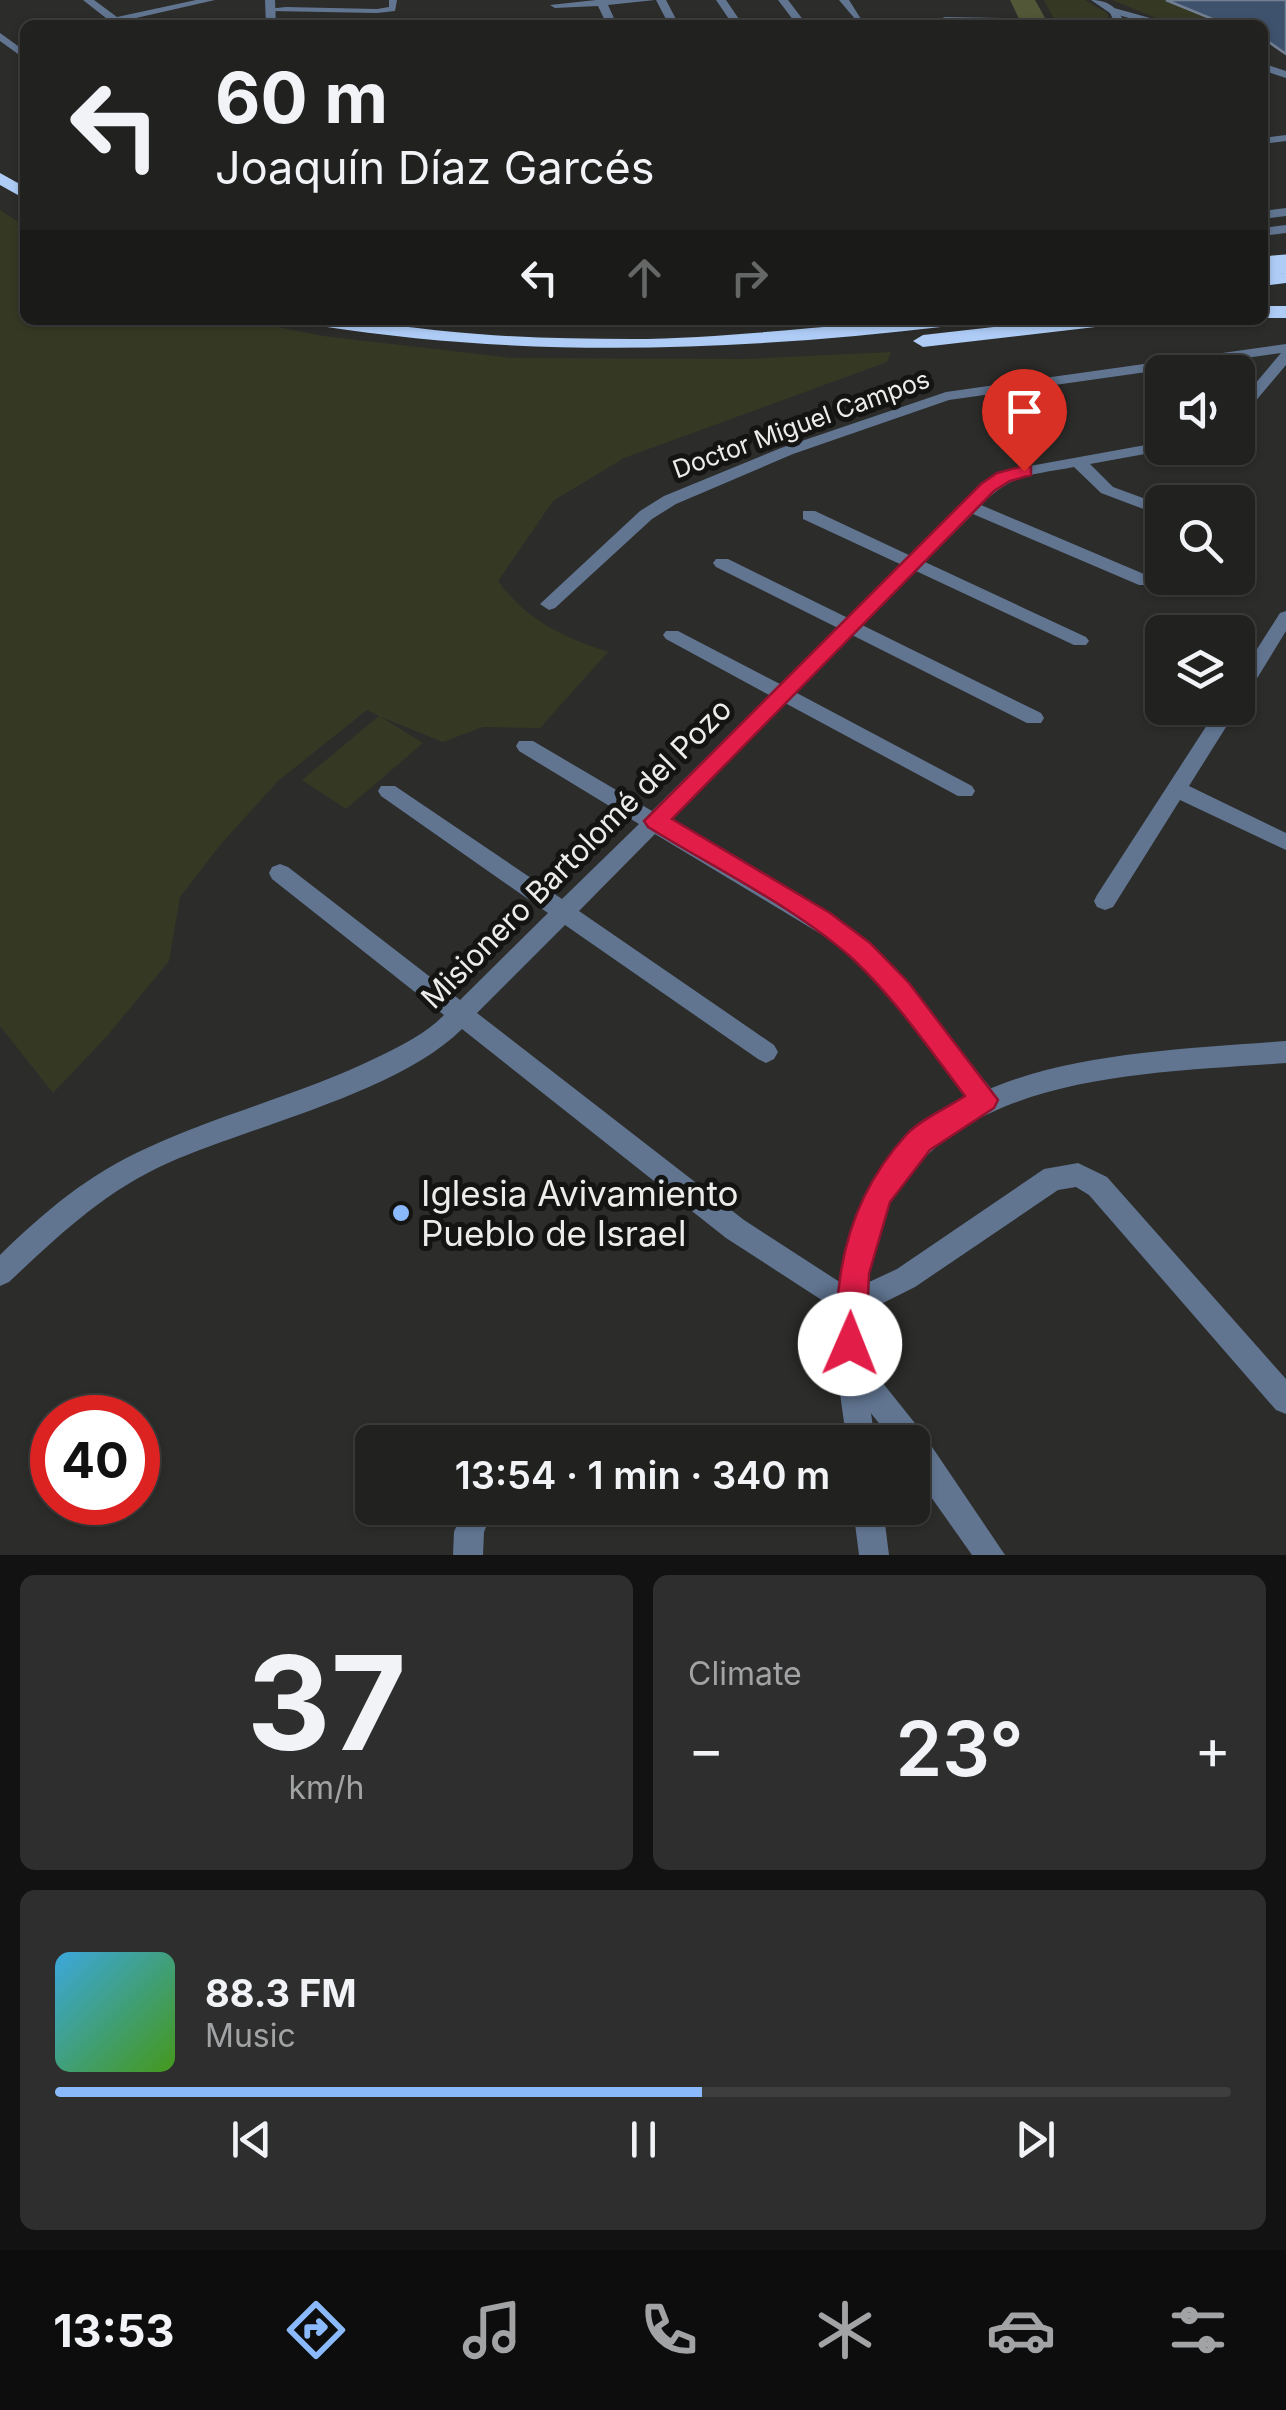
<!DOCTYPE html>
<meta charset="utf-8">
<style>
body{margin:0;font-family:Inter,sans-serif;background:#2d2e2d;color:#f1f3f6;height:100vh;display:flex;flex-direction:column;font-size:38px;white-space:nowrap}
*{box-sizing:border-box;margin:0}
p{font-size:32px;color:#a2a3a5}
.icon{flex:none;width:55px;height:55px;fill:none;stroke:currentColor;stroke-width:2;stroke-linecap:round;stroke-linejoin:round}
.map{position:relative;height:1555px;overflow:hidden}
.side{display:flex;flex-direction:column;gap:20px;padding:20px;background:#121212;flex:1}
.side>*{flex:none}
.top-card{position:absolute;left:20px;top:20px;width:1248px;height:305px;border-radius:15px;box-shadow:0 2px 8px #0004,0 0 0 2px #3e3e3e;background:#212120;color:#f1f3f6;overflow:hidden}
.buttons{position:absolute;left:1145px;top:355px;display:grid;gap:20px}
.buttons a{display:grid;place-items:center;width:110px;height:110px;border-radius:15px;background:#212120;box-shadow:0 2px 8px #0004,0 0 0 2px #3e3e3e;font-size:50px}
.speed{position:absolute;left:30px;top:1395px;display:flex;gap:20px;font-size:50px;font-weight:700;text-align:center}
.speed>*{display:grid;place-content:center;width:130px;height:130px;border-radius:50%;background:#212120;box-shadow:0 2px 8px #0004,0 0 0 2px #3e3e3e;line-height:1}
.speed .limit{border:15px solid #d22;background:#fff;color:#111}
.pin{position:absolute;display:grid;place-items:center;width:85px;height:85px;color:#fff;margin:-102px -42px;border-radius:50% 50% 50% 0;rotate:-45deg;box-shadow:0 0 10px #0007}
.pin .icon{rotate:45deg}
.me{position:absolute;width:110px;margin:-55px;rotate:1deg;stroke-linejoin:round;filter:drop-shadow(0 0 8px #0008)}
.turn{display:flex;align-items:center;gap:35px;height:210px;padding:0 30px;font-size:45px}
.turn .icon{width:130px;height:130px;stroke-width:2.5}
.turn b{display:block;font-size:70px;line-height:85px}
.lanes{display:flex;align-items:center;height:95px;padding:0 30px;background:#0003;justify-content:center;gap:50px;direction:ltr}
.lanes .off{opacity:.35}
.big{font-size:75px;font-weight:600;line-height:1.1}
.side .card{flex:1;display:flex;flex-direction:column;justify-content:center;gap:15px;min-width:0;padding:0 35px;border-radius:15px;background:#2d2e2d}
.side .dial{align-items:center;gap:0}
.dial b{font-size:130px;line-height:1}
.song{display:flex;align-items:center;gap:30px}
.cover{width:120px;height:120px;border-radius:15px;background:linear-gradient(135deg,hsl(200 70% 55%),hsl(100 70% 35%))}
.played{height:10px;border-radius:5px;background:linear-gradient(90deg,#8bbafc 55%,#3e3e3e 55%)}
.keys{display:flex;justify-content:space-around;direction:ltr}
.heat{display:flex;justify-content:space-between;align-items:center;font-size:55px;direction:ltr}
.side .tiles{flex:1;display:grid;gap:20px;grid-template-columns:1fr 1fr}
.card:last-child{grid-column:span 2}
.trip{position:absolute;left:355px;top:1425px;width:575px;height:100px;border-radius:15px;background:#212120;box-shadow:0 2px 8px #0004,0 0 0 2px #3e3e3e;font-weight:600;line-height:100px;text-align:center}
.dock{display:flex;height:160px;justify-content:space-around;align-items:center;background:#0d0d0d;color:#a2a3a5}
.dock .icon{width:70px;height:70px}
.dock .selected{color:#8bbafc}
.dock b{font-size:45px;color:#f1f3f6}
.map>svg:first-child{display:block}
</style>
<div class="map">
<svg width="1286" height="1555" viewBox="0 0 1286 1555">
<rect width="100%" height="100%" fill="#2c2c2a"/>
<!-- green -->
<path fill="#353924" d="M1044,0H1085L1107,13L1111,25H1057Z
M1112,0H1166L1227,25H1173Z
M0,210L25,226V320H243L323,336L512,358L747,359L891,352L887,362L624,458L553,501L498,581C526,620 564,638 608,652L540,728L483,727L443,742L381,717L423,743L346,809L302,780L379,716L367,710L278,781L221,844L180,897L169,961L108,1035L53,1093L0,1026Z"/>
<!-- water -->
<path fill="#3f526d" stroke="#738093" stroke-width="2.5" d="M1166,0H1286V54L1263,38L1262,25H1227Z"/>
<!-- building -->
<path fill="#515737" d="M1010,0H1035L1049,25H1022Z"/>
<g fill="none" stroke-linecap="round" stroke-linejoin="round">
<!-- service -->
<path fill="#617591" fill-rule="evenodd" d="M389,0H397L395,11L377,13L271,11L267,9L286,7L377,9L389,7Z"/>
<!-- minor -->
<path fill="#617591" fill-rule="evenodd" d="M83,0H94L117,17L196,0H215L123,21L127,25L111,22Z
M265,0H275L276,25H266Z
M596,0H655L608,5L617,25H607L598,6L555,8L550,5Z
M656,0H666L679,25H669Z
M716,0H726L743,25H733Z
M778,0H788L807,25H797Z
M839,0H849L861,19H855Z
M1114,8L1168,23L1170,25H1154L1111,13Z
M945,17L1002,18L1007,21L1002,24L924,25Z
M0,33L25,51V59L0,41Z
M1262,63L1286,71V78L1262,70Z
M1286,135V141L1262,144V138Z
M1286,208V216L1262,219V211Z
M1286,344V365L1243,416L1238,418V404L1281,353L949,400L793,454L676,504L652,519L555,608L549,610L540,604L640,511L664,496L781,448L946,392Z
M1162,442V448H1169L1167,450L1090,464L1113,487L1162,505V516L1101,493L1074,467C1032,475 1013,473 981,505L1151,577L1154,581L1151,585H1139L973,514L925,562L1086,637L1089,641L1086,645H1074L916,571L862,625L1041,713L1044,718L1041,723H1027L852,635L795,692L972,786L975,791L972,796H958L785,703L668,821L850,928L908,984L993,1091L996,1099L993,1107L984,1110L975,1107L892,998L834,942L655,834L579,911L774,1045L778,1052L774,1059L766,1063L758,1059L565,925L477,1013L744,1220L852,1290L897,1269L1044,1169L1078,1163L1107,1177L1286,1379V1414L1276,1410L1089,1195L1076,1187L1058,1190L915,1287L851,1319L726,1238L462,1029C399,1092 252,1126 168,1163C105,1191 59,1235 9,1282L0,1286V1255C45,1211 89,1174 147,1148C223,1113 305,1093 380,1056C402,1045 427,1033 444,1015L272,879L269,873L272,867L280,864L288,867L460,1000L548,913L381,796L378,791L381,786H395L562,899L639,824L519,751L516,746L519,741H533L652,811L769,695L666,639L663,635L666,631H678L780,684L838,628L716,567L713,563L716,559H728L848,618L902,565L803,519V511H815L911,556L989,479L1008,470Z
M1286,611V631L1245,698L1238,700V679L1280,613Z
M1218,708H1238L1189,786L1286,833V850L1180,800L1113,907L1105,910L1097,907L1094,901L1097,895Z
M852,1353L862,1357L922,1432L1005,1555H972L912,1470V1442H894L842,1377L838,1367L842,1357Z
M464,1508H494L484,1532L483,1555H453L454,1532Z"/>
<!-- tertiary -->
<path fill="#617591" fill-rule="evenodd" d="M1091,0C1110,0 1118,9 1126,25H1116L1110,13Z
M1286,225V233L1262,236V228Z
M1286,1041V1063C1124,1075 901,1073 866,1276C857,1330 868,1388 875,1442H847C839,1389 830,1330 840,1276C879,1055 1107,1055 1286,1041Z
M853,1508H883L889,1555H859Z"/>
<!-- trunk -->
<path fill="#aeccf6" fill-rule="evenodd" d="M0,173L25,187V199L0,185Z
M1286,273V283L1262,286V275Z
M1262,306H1286V318H1262Z
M310,320C367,320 422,330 478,334C529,338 580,339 631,339C741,339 850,320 960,320L950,326C735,351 534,359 320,326Z
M1055,320H1114L1104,326L923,347L913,341L923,335Z"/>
<!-- trunk-bridge -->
<path stroke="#aeccf6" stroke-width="19" d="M1262,266L1286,264"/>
</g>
<!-- route -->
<path fill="#e11d48" stroke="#92132f" stroke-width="2.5" d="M1024,466L1031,467V475L1010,481L994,491L672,819L830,913L870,943L909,983L998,1100L994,1108L930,1150L890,1202L869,1274L866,1344L862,1355L850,1360L839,1355C833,1340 836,1326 837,1310C840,1243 861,1184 907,1134C921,1119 947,1108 965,1096C930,1050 896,1000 854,960C797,908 714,868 648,827L644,821L981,484L997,473Z"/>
<!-- markers -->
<circle fill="#8bbafc" stroke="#141413" stroke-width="4" cx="401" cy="1213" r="10"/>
<g text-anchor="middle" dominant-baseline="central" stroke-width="10" stroke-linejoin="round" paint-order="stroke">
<!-- far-street labels -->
<g font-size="25" fill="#ecedeb" stroke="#141413">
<text transform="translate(801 424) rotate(-20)">Doctor Miguel Campos</text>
</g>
<!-- street labels -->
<g font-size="30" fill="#ecedeb" stroke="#141413">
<text transform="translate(576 853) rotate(-45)">Misionero Bartolomé del Pozo</text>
</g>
<!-- near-poi labels -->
<g font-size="35" fill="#ecedeb" stroke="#141413" text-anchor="start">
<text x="421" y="1193">Iglesia Avivamiento<tspan x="421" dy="40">Pueblo de Israel</tspan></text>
</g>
</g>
</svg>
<div class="buttons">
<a><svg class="icon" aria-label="sound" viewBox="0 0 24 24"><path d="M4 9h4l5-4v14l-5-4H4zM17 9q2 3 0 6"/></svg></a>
<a><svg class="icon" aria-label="search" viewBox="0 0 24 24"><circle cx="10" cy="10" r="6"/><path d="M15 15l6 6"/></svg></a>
<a><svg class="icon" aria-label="layers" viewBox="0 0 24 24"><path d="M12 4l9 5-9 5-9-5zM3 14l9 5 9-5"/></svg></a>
</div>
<div class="speed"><div class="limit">40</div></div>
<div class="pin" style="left:1024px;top:471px;background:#d93025"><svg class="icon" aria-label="arrive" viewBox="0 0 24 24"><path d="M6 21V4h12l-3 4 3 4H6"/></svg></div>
<svg class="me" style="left:850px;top:1344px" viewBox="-20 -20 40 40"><circle r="19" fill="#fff"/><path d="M0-13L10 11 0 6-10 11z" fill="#e11d48"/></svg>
<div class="trip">13:54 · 1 min · 340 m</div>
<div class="top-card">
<div class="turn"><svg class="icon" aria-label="left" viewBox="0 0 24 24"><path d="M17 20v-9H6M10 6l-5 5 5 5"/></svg><div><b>60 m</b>Joaquín Díaz Garcés</div></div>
<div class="lanes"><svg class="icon" aria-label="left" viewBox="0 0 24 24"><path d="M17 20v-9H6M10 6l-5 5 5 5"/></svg><svg class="icon off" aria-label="ahead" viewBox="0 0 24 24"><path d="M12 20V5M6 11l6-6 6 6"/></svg><svg class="icon off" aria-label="right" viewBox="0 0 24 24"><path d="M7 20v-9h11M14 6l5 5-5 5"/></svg></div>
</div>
</div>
<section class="side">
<div class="tiles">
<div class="card dial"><b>37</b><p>km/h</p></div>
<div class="card"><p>Climate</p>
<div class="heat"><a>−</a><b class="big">23°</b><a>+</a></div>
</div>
<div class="card">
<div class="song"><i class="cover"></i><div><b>88.3 FM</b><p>Music</p></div></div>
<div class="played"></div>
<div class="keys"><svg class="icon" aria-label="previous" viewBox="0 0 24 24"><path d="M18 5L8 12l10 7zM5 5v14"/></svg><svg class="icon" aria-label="pause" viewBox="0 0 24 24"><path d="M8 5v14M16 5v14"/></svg><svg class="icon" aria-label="next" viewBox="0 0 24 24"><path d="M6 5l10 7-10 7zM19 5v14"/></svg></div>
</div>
</div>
</section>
<nav class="dock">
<b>13:53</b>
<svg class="icon selected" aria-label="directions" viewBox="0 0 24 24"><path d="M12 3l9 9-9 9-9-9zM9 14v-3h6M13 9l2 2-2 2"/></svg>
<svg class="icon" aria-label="music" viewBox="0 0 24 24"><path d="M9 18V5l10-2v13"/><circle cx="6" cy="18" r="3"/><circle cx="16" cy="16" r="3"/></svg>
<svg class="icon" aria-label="phone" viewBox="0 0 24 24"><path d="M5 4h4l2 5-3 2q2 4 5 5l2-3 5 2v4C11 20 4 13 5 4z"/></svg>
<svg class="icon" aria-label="climate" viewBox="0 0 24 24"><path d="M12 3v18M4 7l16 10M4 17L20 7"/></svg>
<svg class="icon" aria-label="car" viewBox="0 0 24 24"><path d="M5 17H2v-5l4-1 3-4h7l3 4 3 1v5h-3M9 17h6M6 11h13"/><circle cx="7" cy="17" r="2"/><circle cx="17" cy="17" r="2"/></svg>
<svg class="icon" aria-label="filters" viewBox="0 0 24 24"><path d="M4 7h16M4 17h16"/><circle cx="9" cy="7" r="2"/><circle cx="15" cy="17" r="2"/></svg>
</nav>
